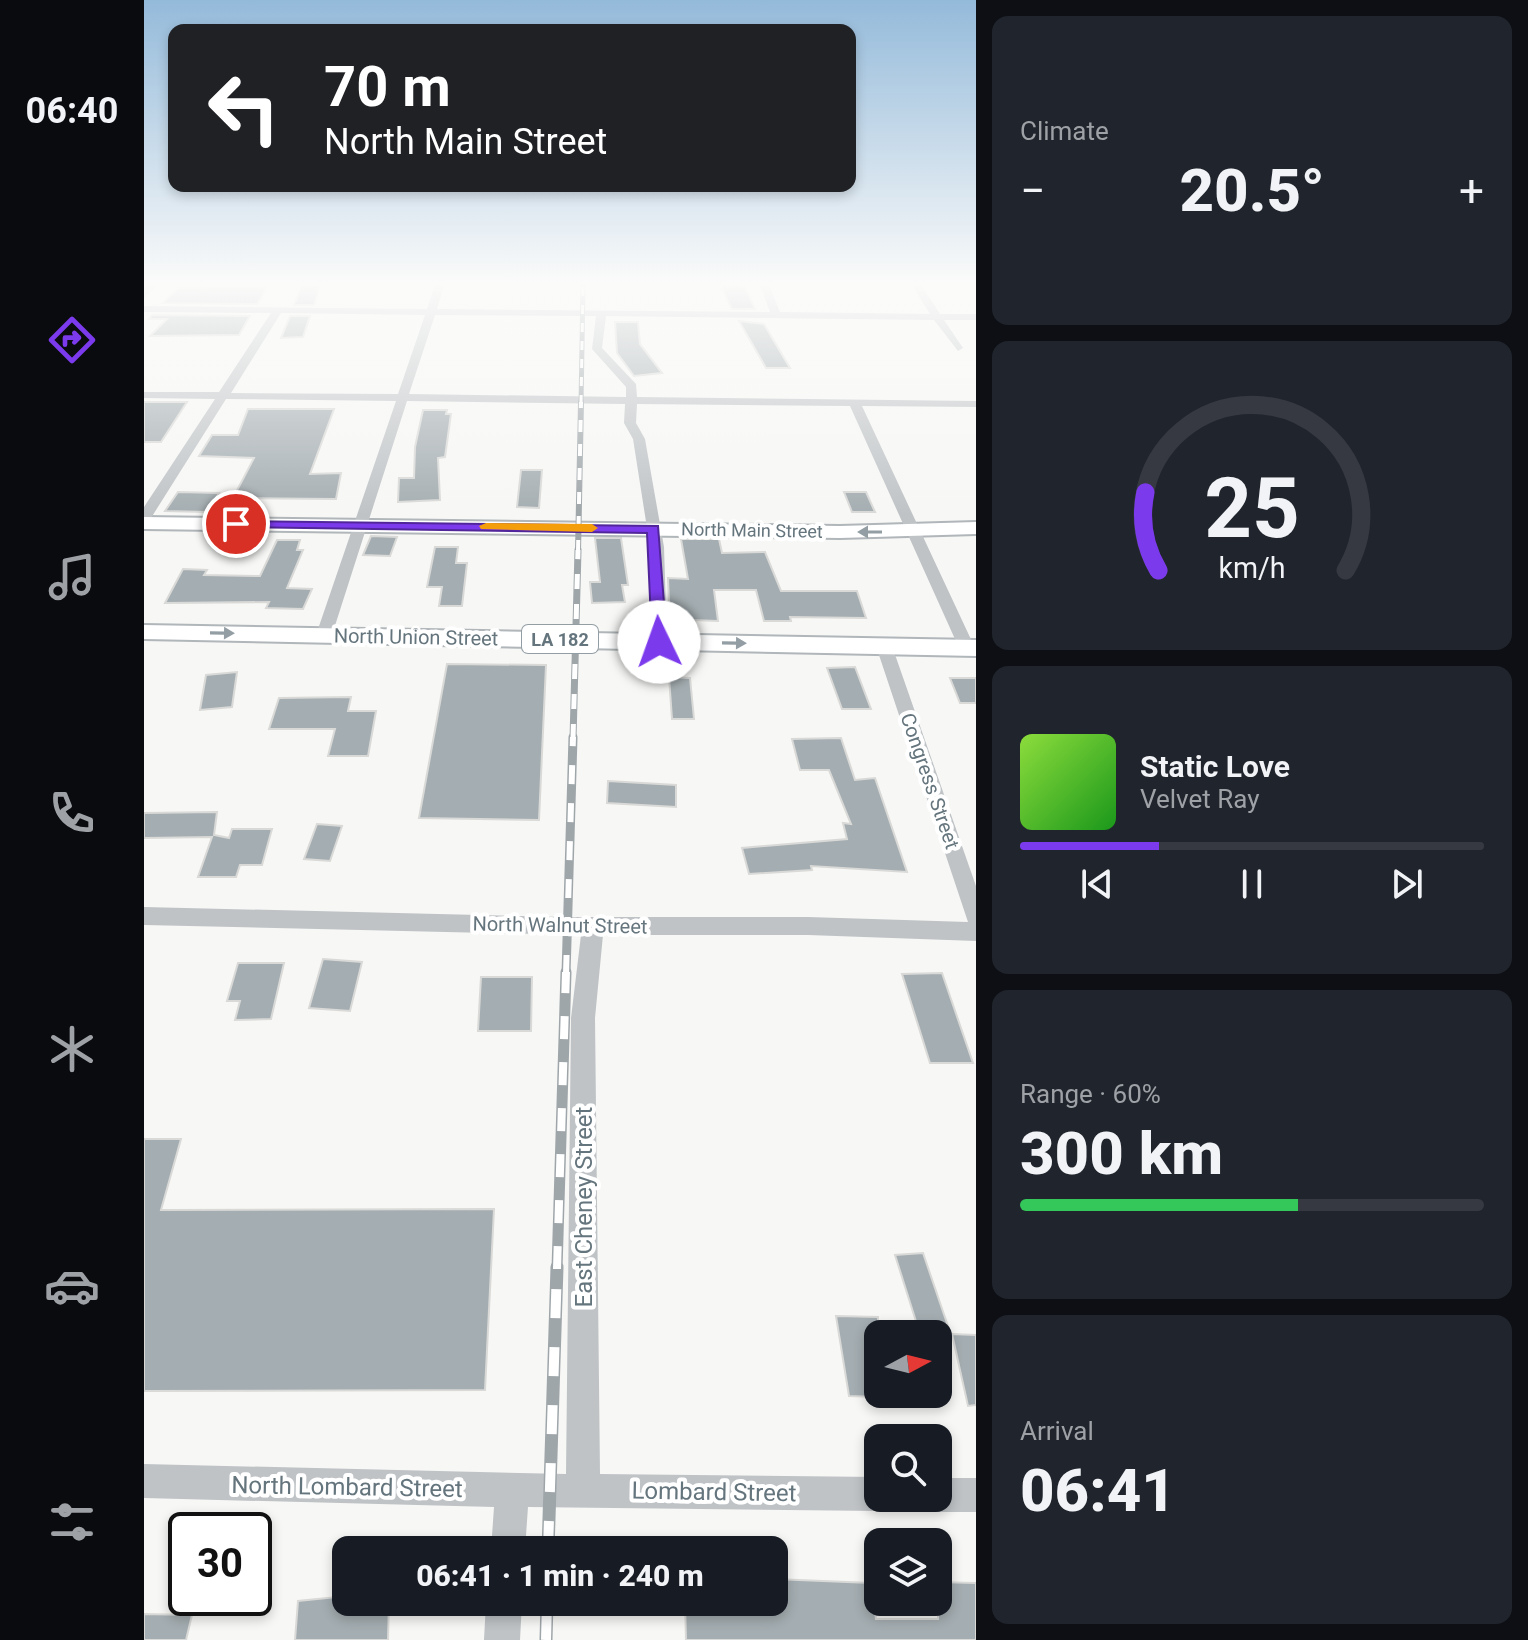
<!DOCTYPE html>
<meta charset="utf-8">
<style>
body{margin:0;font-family:Roboto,sans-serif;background:#20242c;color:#f1f3f6;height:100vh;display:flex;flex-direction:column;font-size:30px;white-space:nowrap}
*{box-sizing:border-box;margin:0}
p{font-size:26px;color:#9ea1a6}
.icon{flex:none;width:44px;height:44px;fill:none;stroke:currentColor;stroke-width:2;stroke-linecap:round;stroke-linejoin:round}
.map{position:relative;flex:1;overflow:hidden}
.details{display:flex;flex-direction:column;gap:16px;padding:16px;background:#0d0f14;width:552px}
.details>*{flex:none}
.hud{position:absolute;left:24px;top:24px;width:688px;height:168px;border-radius:16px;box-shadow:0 4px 12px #0003;background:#202124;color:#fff;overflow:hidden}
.needle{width:52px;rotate:83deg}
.controls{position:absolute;left:720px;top:1320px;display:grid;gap:16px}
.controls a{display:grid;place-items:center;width:88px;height:88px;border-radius:16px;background:#171b24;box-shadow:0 4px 12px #0003;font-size:40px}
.speed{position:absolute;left:24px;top:1512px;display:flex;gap:16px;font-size:40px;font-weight:700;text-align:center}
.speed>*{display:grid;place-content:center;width:104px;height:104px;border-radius:50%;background:#171b24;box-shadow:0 4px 12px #0003;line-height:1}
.speed .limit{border:4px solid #111;border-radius:12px;background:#fff;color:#111}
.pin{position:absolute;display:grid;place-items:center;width:68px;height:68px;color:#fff;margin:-34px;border:4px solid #fff;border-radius:50%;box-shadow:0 2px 8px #0007}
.me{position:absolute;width:88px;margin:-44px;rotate:357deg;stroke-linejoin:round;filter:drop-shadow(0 0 6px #0008)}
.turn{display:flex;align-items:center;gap:28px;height:168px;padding:0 24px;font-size:36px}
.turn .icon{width:104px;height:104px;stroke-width:2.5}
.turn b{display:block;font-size:56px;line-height:68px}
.big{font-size:60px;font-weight:800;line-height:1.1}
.details .widget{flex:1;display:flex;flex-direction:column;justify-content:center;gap:12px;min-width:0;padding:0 28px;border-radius:16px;background:#20242c}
.details .dial{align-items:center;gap:0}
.dial svg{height:208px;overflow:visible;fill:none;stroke:#363941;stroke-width:7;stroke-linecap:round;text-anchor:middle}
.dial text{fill:#f1f3f6;stroke:none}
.song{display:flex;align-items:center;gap:24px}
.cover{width:96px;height:96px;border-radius:12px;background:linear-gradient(135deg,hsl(90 70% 55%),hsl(120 70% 35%))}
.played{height:8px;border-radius:4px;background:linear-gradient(90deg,#7c3aed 30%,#363941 30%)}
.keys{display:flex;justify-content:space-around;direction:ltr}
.heat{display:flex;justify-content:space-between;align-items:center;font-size:44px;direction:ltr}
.charge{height:12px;border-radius:6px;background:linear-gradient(90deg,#34c759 60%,#363941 0)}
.trip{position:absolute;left:188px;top:1536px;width:456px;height:80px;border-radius:16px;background:#171b24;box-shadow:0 4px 12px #0003;font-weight:800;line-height:80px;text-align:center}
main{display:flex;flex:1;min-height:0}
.tabs{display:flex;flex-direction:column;width:144px;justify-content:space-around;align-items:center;background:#090b0e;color:#9ea1a6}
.tabs .icon{width:56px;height:56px}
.tabs .on{color:#7c3aed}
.tabs b{font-size:36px;color:#f1f3f6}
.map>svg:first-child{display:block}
</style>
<main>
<nav class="tabs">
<b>06:40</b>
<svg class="icon on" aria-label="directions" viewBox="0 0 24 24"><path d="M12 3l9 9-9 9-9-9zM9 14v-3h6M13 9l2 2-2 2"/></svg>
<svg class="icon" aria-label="music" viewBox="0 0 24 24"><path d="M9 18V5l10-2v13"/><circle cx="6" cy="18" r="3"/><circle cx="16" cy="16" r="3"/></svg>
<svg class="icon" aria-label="phone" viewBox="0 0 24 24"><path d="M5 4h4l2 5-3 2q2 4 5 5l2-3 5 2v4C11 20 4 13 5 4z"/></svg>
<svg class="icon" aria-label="climate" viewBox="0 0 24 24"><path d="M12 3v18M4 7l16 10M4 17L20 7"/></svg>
<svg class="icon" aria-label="car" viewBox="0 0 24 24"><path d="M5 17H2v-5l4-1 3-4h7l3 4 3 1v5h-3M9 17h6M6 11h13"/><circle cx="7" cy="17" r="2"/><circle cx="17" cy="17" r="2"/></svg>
<svg class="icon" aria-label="filters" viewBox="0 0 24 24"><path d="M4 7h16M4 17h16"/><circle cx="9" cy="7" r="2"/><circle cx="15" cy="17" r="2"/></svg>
</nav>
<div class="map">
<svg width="832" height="1640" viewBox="0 0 832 1640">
<rect width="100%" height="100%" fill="#f7f7f5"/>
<!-- building -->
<path fill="#a4adb1" stroke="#d9d9d7" stroke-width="2" d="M158,285H176L170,305H150Z
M576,285H600L611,309H588Z
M123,287L113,304L19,303L34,288Z
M8,315L106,316L95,335L6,336L23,319H5Z
M146,316H166L159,337L137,338Z
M595,321L620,324L646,368H622Z
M471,322H494L496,344L518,373L490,376L473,353Z
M0,402H43L17,442H0Z
M104,409H190L166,474L197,473L192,499L89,498L110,458L55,456L68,435H94Z
M279,410H303L302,414H307L301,457L294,458L296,500L254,502L255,478H270L271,447Z
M377,470H398L395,508L373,507Z
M34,492L75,493L64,512L21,511Z
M700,492H722L731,512H708Z
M227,536L253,537L246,556L219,555Z
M451,538H477L484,585H478L481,602L448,603L446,582H456Z
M537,539H575L578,553L621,552L637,591H713L722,618L646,617L647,621H620L612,590H570L574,621L547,620V628L526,627L524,578L544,579Z
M133,540H156L153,550H159L143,588L168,589L159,609L122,608L125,602L21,603L39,569L63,570L60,575L116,576Z
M291,547H314L312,563H323L318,606H295L298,587H283Z
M303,664L402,665L395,820L275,818Z
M711,667L727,709H698L683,668Z
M93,672L88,707L56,710L62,675Z
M525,677L546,678L550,719H528Z
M806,678H832V703H816Z
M207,697L204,711H232L224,756H184L191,729H125L135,698Z
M697,738L711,780L731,778L763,872L667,866L668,870L605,874L598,848L703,839L699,823L707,824L685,770H656L648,739Z
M464,781L532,785V807L463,803Z
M73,812L70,835L85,838L88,829H128L118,865H96L92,877H54L68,837L0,838V813Z
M173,824L198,826L186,861L160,859Z
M179,959L218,962L206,1011L165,1008Z
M94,963H140L127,1019L91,1020L96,1001H83Z
M798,973L829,1063H786L758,974Z
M337,977H388L387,1031H334Z
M0,1139H37L17,1210L350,1209L341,1390L0,1391Z
M779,1253L806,1332L776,1334L751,1255Z
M692,1316L734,1317V1397L705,1396Z
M808,1334L832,1335V1405L824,1406Z
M630,1579L727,1583L732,1619H794V1582L832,1583V1640H542L541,1602H630Z
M202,1596V1602H245L244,1640H151L154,1601Z
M0,1614L48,1615L42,1640H0Z"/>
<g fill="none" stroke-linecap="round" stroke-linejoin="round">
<!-- primary casing -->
<g stroke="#b0b6b9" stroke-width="4">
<path id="primary" d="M0,517L696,526L832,522V534L696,538L0,529Z
M0,625L832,640V656L0,639Z"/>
</g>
<!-- street -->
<path fill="#bfc3c6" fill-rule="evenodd" d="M4,285H13L0,298V289Z
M291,285H300L293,309L626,312L616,285H625L636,312L786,314L768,285H777L796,314H832V320H800L819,348L814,351L790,320L462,316L458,348L492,384L493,397L832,401V407L718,406L831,648L829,652H817L815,648L706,406L493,404L492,423L501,439L520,547L523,642L515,647L507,642L506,547L489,439L480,423L481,404L263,401L188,635L180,640L172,635L252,401L82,399L7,518L0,522V507L71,399L0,398V392H75L127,313L0,312V306L283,309ZM137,313L281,315L254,394L87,393ZM291,315L452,316L448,349L482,387V397L265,394Z
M740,641L748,646L832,886V941L664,935H459L451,1018L456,1474L734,1477V1498H749L746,1506L734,1511L384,1507L381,1550H347L350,1507L0,1498V1464L422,1474L427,1018L437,935L0,925V907L421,917H664L824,922L732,646Z
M794,1478H832V1512H794L782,1507L778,1498H794Z
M342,1602H378L376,1640H340Z"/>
<!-- primary -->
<use href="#primary" fill="#fff" fill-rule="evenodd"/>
<!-- rail-far5 casing -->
<g stroke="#9fa6aa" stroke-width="5">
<path id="rail-far5" d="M437,404L439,285"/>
</g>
<!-- rail-far4 casing -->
<g stroke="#9fa6aa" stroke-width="6">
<path id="rail-far4" d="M434,552L437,402"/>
</g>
<!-- rail-far3 casing -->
<g stroke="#9fa6aa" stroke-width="7">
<path id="rail-far3" d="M429,739L434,550"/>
</g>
<!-- rail-far2 casing -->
<g stroke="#9fa6aa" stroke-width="9">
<path id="rail-far2" d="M422,974L429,737"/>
</g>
<!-- rail-far1 casing -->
<g stroke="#9fa6aa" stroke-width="11">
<path id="rail-far1" d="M413,1269L422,972"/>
</g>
<!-- rail casing -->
<g stroke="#9fa6aa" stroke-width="13">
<path id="rail" d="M404,1550L413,1267
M402,1640L403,1602"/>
</g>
<!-- rail-far5 -->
<use href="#rail-far5" stroke="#fff" stroke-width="3" stroke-dasharray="9" stroke-linecap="butt"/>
<!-- rail-far4 -->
<use href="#rail-far4" stroke="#fff" stroke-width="4" stroke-dasharray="12" stroke-linecap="butt"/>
<!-- rail-far3 -->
<use href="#rail-far3" stroke="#fff" stroke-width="5" stroke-dasharray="15" stroke-linecap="butt"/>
<!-- rail-far2 -->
<use href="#rail-far2" stroke="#fff" stroke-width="6" stroke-dasharray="19" stroke-linecap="butt"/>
<!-- rail-far1 -->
<use href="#rail-far1" stroke="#fff" stroke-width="8" stroke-dasharray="23" stroke-linecap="butt"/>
<!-- rail -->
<use href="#rail" stroke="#fff" stroke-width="10" stroke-dasharray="29" stroke-linecap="butt"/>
</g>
<!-- one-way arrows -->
<defs><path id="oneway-solid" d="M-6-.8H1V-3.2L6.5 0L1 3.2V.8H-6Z" transform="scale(2)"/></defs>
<g fill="#939ea4">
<use href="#oneway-solid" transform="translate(726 532) rotate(-180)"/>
<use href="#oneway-solid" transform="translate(78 633) rotate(1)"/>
<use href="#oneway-solid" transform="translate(590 643) rotate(1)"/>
</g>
<!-- sky -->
<linearGradient id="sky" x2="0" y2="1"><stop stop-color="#94bada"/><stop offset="0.55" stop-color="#fbfbfa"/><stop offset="1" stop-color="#fbfbfa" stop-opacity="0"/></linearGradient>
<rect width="832" height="515" fill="url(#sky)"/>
<!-- route -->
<path fill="#7c3aed" stroke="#51269a" stroke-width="2" d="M87,521L514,526L523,642L515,646L508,642L503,533L92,527L86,524Z"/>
<!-- slow -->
<path fill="#f59e0b" d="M342,523L448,524L454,528L448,532L337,529L335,526Z"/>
<g text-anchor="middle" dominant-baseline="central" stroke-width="8" stroke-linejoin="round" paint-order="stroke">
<!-- far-street labels -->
<g font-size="18" fill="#65757d" stroke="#fff">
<text transform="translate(608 530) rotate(1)">North Main Street</text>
</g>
<!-- shield labels -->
<rect fill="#fff" stroke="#939ea4" stroke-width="2" x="378" y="625" width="76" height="28" rx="6"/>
<g font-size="18" font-weight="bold" fill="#65757d">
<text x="416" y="639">LA 182</text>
</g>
<!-- street labels -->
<g font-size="20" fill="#65757d" stroke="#fff">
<text transform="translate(272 637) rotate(1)">North Union Street</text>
<text transform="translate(786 781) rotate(71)">Congress Street</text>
<text transform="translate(416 925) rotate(1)">North Walnut Street</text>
</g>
<!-- near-street labels -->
<g font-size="24" fill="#65757d" stroke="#fff">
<text transform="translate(440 1207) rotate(-90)">East Cheney Street</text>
<text transform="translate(203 1487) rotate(1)">North Lombard Street</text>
<text transform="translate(570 1492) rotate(1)">Lombard Street</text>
</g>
</g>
</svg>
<div class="controls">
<a><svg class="needle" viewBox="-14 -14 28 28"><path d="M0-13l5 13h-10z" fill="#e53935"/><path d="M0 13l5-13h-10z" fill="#9ea1a6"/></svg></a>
<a><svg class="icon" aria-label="search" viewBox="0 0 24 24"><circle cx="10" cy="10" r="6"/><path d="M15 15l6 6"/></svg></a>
<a><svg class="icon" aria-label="layers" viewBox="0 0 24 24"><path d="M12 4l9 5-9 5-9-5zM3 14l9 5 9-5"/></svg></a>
</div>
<div class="speed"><div class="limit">30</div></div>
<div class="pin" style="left:92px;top:524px;background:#d93025"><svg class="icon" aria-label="arrive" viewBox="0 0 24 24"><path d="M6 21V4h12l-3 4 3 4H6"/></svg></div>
<svg class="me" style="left:515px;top:642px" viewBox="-20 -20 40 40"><circle r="19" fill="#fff"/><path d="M0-13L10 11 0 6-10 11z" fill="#7c3aed"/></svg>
<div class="trip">06:41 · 1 min · 240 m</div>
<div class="hud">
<div class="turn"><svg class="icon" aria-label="left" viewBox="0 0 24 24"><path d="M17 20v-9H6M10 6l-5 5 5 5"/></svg><div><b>70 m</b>North Main Street</div></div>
</div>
</div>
<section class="details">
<div class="widget"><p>Climate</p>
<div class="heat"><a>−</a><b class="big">20.5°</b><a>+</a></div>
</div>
<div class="widget dial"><svg viewBox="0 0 100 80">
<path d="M14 69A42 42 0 1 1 86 69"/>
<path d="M14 69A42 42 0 0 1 9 39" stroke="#7c3aed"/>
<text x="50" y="56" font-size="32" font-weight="700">25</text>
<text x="50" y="72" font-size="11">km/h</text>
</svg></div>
<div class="widget">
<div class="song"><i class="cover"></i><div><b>Static Love</b><p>Velvet Ray</p></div></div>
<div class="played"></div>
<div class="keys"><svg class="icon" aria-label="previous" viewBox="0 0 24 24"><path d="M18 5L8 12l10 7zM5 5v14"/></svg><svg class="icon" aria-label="pause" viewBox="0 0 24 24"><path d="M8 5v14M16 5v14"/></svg><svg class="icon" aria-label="next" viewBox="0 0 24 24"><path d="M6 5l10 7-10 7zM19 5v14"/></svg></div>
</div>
<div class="widget"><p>Range · 60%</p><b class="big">300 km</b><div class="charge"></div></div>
<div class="widget"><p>Arrival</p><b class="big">06:41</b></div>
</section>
</main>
